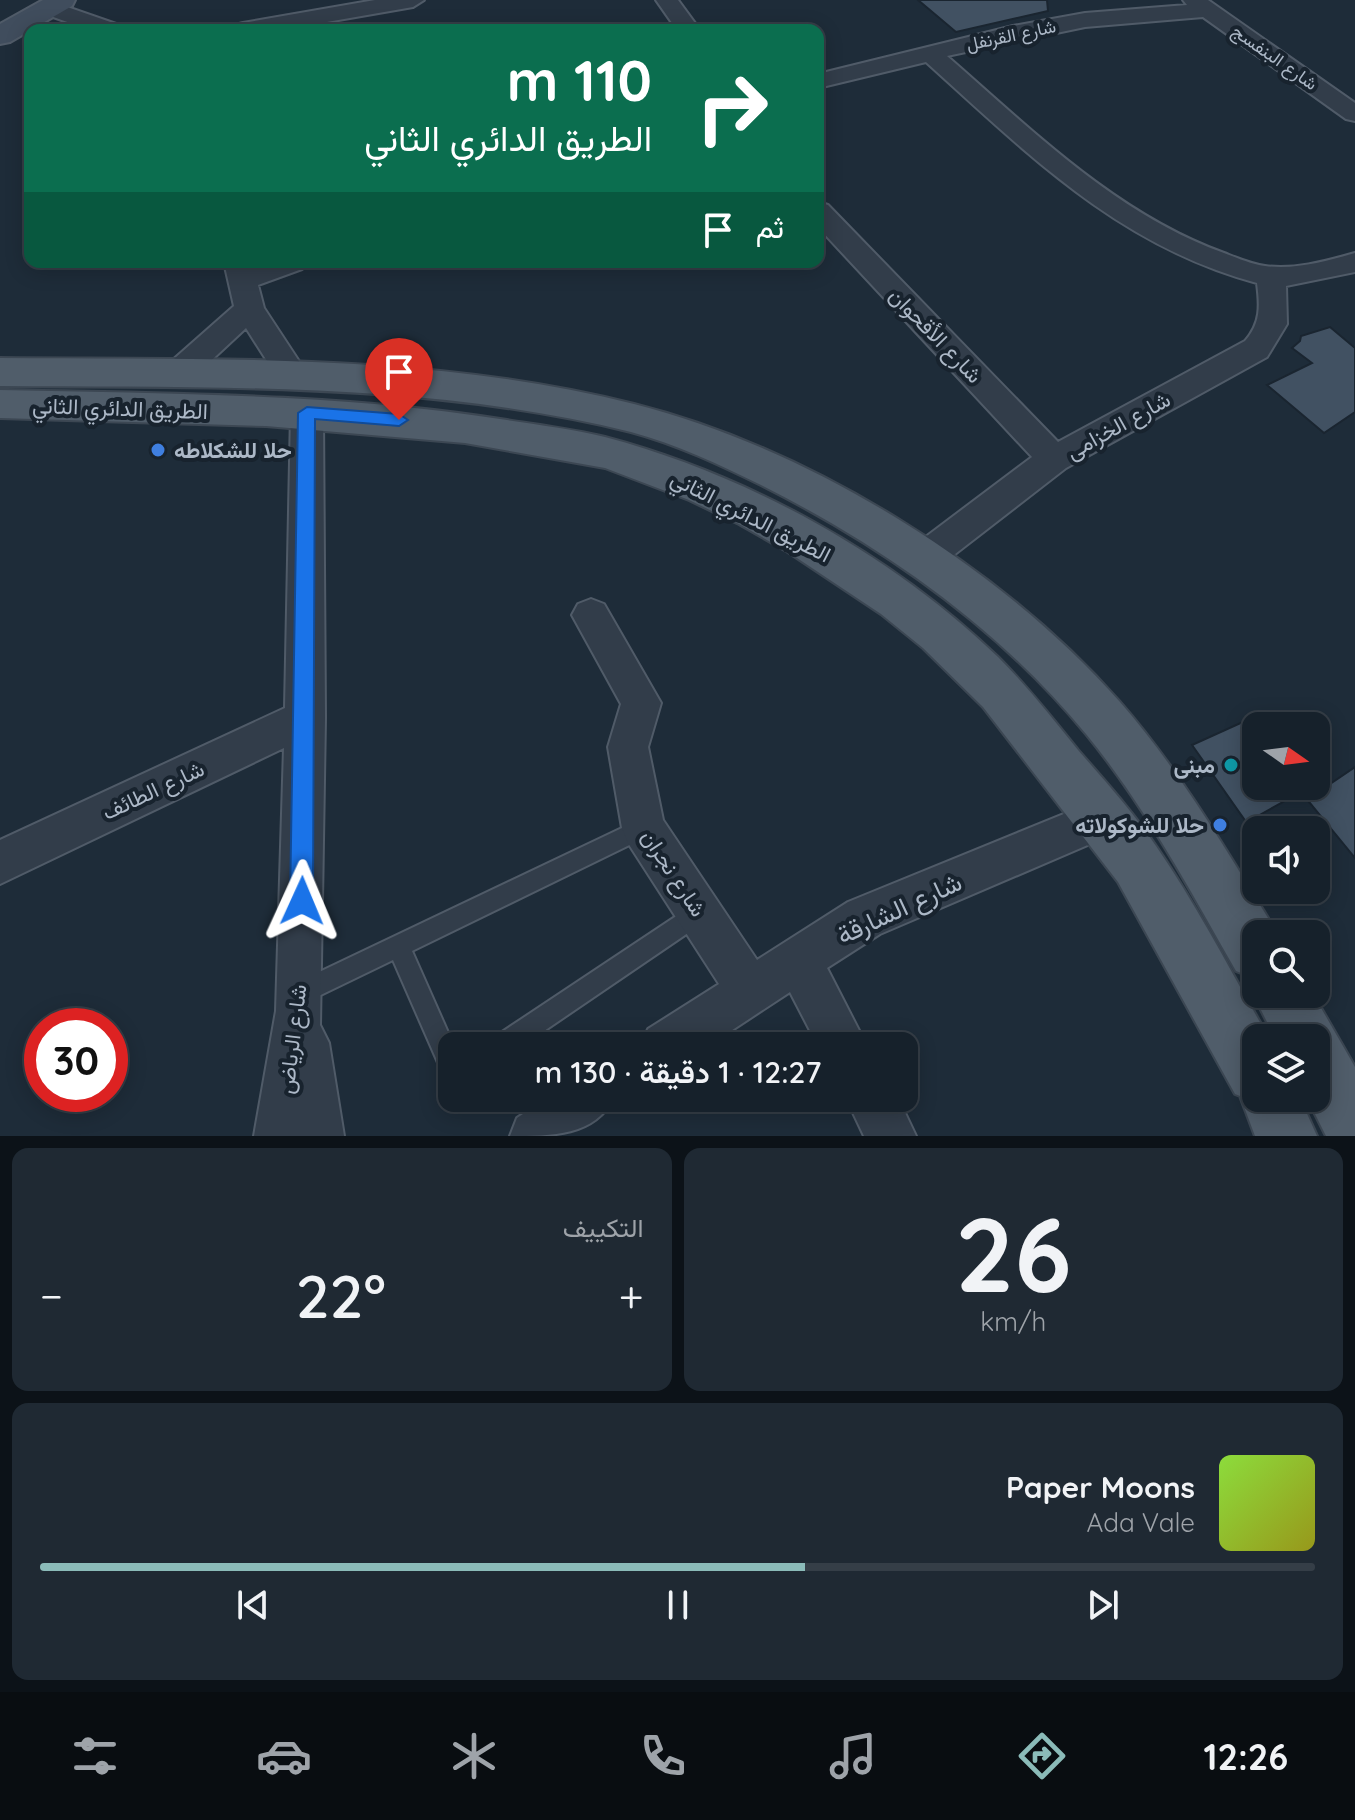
<!DOCTYPE html>
<html lang="ar">
<meta charset="utf-8">
<style>
body{margin:0;font-family:Quicksand,Vazirmatn,sans-serif;background:#1f2933;color:#f1f3f6;direction:rtl;height:100vh;display:flex;flex-direction:column;font-size:30px;white-space:nowrap}
*{box-sizing:border-box;margin:0}
p{font-size:26px;color:#9ea3a9}
.icon{flex:none;width:44px;height:44px;fill:none;stroke:currentColor;stroke-width:2;stroke-linecap:round;stroke-linejoin:round}
.map{position:relative;height:1136px;overflow:hidden;direction:ltr}
.sheet{display:flex;flex-direction:column;gap:12px;padding:12px;background:#0c1218;flex:1}
.sheet>*{flex:none}
.banner{position:absolute;left:24px;top:24px;width:800px;height:244px;border-radius:16px;box-shadow:0 4px 20px #0003,0 0 0 2px #353e47;direction:rtl;background:#0b6e4f;color:#fff;overflow:hidden}
.needle{width:52px;rotate:104deg}
.buttons{position:absolute;left:1242px;top:712px;display:grid;gap:16px}
.buttons a{display:grid;place-items:center;width:88px;height:88px;border-radius:16px;background:#16212b;box-shadow:0 4px 20px #0003,0 0 0 2px #353e47;font-size:40px}
.speed{position:absolute;left:24px;top:1008px;display:flex;gap:16px;font-size:40px;font-weight:700;text-align:center}
.speed>*{display:grid;place-content:center;width:104px;height:104px;border-radius:50%;background:#16212b;box-shadow:0 4px 20px #0003,0 0 0 2px #353e47;line-height:1}
.speed .limit{border:12px solid #d22;background:#fff;color:#111}
.pin{position:absolute;display:grid;place-items:center;width:68px;height:68px;color:#fff;margin:-82px -34px;border-radius:50% 50% 50% 0;rotate:-45deg;box-shadow:0 0 8px #0007}
.pin .icon{rotate:45deg}
.me{position:absolute;width:88px;margin:-44px;rotate:1deg;stroke-linejoin:round;filter:drop-shadow(0 0 6px #0008)}
.turn{display:flex;align-items:center;gap:28px;height:168px;padding:0 40px;font-size:36px}
.turn .icon{width:104px;height:104px;stroke-width:2.5}
.turn b{display:block;font-size:56px;line-height:68px}
.then{display:flex;align-items:center;height:76px;padding:0 40px;background:#0003;gap:16px;font-size:30px}
.big{font-size:60px;font-weight:600;line-height:1.1}
.sheet .card{flex:1;display:flex;flex-direction:column;justify-content:center;gap:12px;min-width:0;padding:0 28px;border-radius:16px;background:#1f2933}
.sheet .dial{align-items:center;gap:0}
.dial b{font-size:104px;line-height:1}
.song{display:flex;align-items:center;gap:24px}
.cover{width:96px;height:96px;border-radius:12px;background:linear-gradient(135deg,hsl(90 70% 55%),hsl(60 70% 35%))}
.played{height:8px;border-radius:4px;background:linear-gradient(90deg,#8bbbb9 60%,#353e47 60%)}
.keys{display:flex;justify-content:space-around;direction:ltr}
.heat{display:flex;justify-content:space-between;align-items:center;font-size:44px;direction:ltr}
.sheet .tiles{flex:1;display:grid;gap:12px;grid-template-columns:1fr 1fr}
.card:last-child{grid-column:span 2}
.trip{position:absolute;left:438px;top:1032px;width:480px;height:80px;border-radius:16px;background:#16212b;box-shadow:0 4px 20px #0003,0 0 0 2px #353e47;font-weight:600;line-height:80px;text-align:center;direction:rtl}
.tab-bar{display:flex;height:128px;justify-content:space-around;align-items:center;background:#090d11;color:#9ea3a9}
.tab-bar .icon{width:56px;height:56px}
.tab-bar .active{color:#8bbbb9}
.tab-bar b{font-size:36px;color:#f1f3f6}
.map>svg:first-child{display:block}
</style>
<div class="map">
<svg width="1355" height="1136" viewBox="0 0 1355 1136">
<rect width="100%" height="100%" fill="#1e2c39"/>
<!-- building -->
<path fill="#415162" stroke="#1a2530" stroke-width="2" d="M918,0H1047L1048,11L956,32Z
M1330,327L1355,348V412L1324,433L1267,385L1312,363L1292,348L1300,341L1301,336Z
M1256,716V786H1327L1355,767V858L1301,792L1256,817V836L1192,745Z"/>
<g fill="none" stroke-linecap="round" stroke-linejoin="round">
<!-- lane casing -->
<g stroke="#505b68" stroke-width="4">
<path id="lane" d="M643,818L650,821L654,828L650,835L412,951L454,1046H452V1069L439,1065L393,960L300,1005L292,1001L288,993L292,985Z
M699,901L707,904L710,912L707,920L522,1046H489L493,1038Z"/>
</g>
<!-- street casing -->
<g stroke="#505b68" stroke-width="4">
<path id="street" d="M375,0H424L413,7L281,30H232L235,25L243,23Z
M656,0H678L700,30H677Z
M1183,0H1208L1355,103V121L1346,119L1203,17L1085,27L947,56C1032,130 1116,214 1224,253C1237,258 1251,264 1265,266C1296,270 1326,261 1355,253V272L1286,286L1287,324L1267,357L1066,468L937,568L924,573L911,568L906,558L911,548L1032,457L818,227V202L828,205L1058,442L1245,341C1261,323 1260,306 1257,283C1119,246 1028,154 926,62L818,88V74L1013,26L1085,13L1187,5Z
M50,1L119,25L122,30H90L42,13L39,8L42,3Z
M224,262H252L253,265L263,262H306L302,269L258,285L264,308L308,375L303,383L292,386L281,383L246,328L188,382L177,385L166,382L161,374L166,366L234,306Z
M307,401L318,405L323,413L325,718L320,1025L329,1043L344,1136H254L276,1011L284,748L0,884V840L285,708L291,413L296,405Z
M591,599L604,604L661,703L648,747L663,820L757,960L848,902L1103,798L1118,804L1124,818L1118,832L880,934L827,968L867,1046H818L790,992L708,1046H641L648,1029L719,984L628,843L622,828L608,747L621,704L572,615L578,604Z
M547,1098H614C594,1136 553,1136 510,1136L517,1118Z
M846,1098H898L916,1136H864Z"/>
</g>
<!-- secondary casing -->
<g stroke="#505b68" stroke-width="4">
<path id="secondary" d="M43,0H75L72,6L10,42L0,44V24Z"/>
</g>
<!-- primary casing -->
<g stroke="#3c4753" stroke-width="4">
<path id="primary" d="M0,358C210,360 429,352 634,404C809,448 1001,567 1120,702C1181,772 1228,853 1276,931L1277,934H1256V979L1236,971C1190,890 1145,806 1086,734C998,627 884,547 761,485C720,465 676,444 631,432C426,381 210,388 0,386Z
M0,390C169,394 339,393 507,420C539,425 573,429 605,437C748,475 891,554 998,657C1027,686 1052,718 1078,750C1105,781 1133,812 1156,846C1198,907 1232,974 1269,1038H1256V1098H1300L1317,1136H1255L1240,1096L1235,1094L1118,882L983,707L923,648L881,614L788,552L739,524L689,500L605,468L465,443L266,426L0,418Z
M1256,986V994H1313L1355,1067V1136H1326L1307,1098H1316V1038H1275L1253,994Z"/>
</g>
<!-- lane -->
<use href="#lane" fill="#323d4a" fill-rule="evenodd"/>
<!-- street -->
<use href="#street" fill="#323d4a" fill-rule="evenodd"/>
<!-- secondary -->
<use href="#secondary" fill="#404d5d" fill-rule="evenodd"/>
<!-- primary -->
<use href="#primary" fill="#505d6a" fill-rule="evenodd"/>
</g>
<!-- route -->
<path fill="#1a73e8" stroke="#114b97" stroke-width="2" d="M307,407L399,414L408,420L399,426L315,419L313,901L310,909L302,913L294,909L290,901L298,413Z"/>
<!-- markers -->
<g fill="#3f7fe0" stroke="#18232e" stroke-width="3">
<circle cx="158" cy="450" r="8"/>
<circle cx="1220" cy="825" r="8"/>
</g>
<circle fill="#0f9aa8" stroke="#18232e" stroke-width="3" cx="1231" cy="765" r="8"/>
<g text-anchor="middle" dominant-baseline="central" stroke-width="8" stroke-linejoin="round" paint-order="stroke">
<!-- far-street labels -->
<g font-size="18" fill="#acb8c7" stroke="#18232e">
<text transform="translate(1011 35) rotate(-12)">شارع القرنفل</text>
<text transform="translate(1275 57) rotate(35)">شارع البنفسج</text>
</g>
<!-- street labels -->
<g font-size="22" fill="#acb8c7" stroke="#18232e">
<text transform="translate(936 335) rotate(46)">شارع الأقحوان</text>
<text transform="translate(120 408) rotate(2)">الطريق الدائري الثاني</text>
<text transform="translate(1118 425) rotate(-29)">شارع الخزامى</text>
<text transform="translate(751 516) rotate(27)">الطريق الدائري الثاني</text>
<text transform="translate(153 790) rotate(-25)">شارع الطائف</text>
<text transform="translate(674 873) rotate(57)">شارع نجران</text>
<text transform="translate(292 1039) rotate(-83)">شارع الرياض</text>
</g>
<!-- poi labels -->
<g font-size="22" font-weight="bold" fill="#acb8c7" stroke="#18232e" text-anchor="end">
<text x="174" y="450" text-anchor="start">حلا للشكلاطه</text>
<text x="1215" y="765">مبنى</text>
<text x="1204" y="825">حلا للشوكولاته</text>
</g>
<!-- near-street labels -->
<g font-size="26" fill="#acb8c7" stroke="#18232e">
<text transform="translate(899 908) rotate(-25)">شارع الشارقة</text>
</g>
</g>
</svg>
<div class="buttons">
<a><svg class="needle" viewBox="-14 -14 28 28"><path d="M0-13l5 13h-10z" fill="#e53935"/><path d="M0 13l5-13h-10z" fill="#9ea3a9"/></svg></a>
<a><svg class="icon" aria-label="sound" viewBox="0 0 24 24"><path d="M4 9h4l5-4v14l-5-4H4zM17 9q2 3 0 6"/></svg></a>
<a><svg class="icon" aria-label="search" viewBox="0 0 24 24"><circle cx="10" cy="10" r="6"/><path d="M15 15l6 6"/></svg></a>
<a><svg class="icon" aria-label="layers" viewBox="0 0 24 24"><path d="M12 4l9 5-9 5-9-5zM3 14l9 5 9-5"/></svg></a>
</div>
<div class="speed"><div class="limit">30</div></div>
<div class="pin" style="left:399px;top:420px;background:#d93025"><svg class="icon" aria-label="arrive" viewBox="0 0 24 24"><path d="M6 21V4h12l-3 4 3 4H6"/></svg></div>
<svg class="me" style="left:302px;top:901px" viewBox="-20 -20 40 40"><path d="M0-17L14 15 0 8-14 15z" fill="#1a73e8" stroke="#fff" stroke-width="4"/></svg>
<div class="trip">12:27 · 1 دقيقة · 130 m</div>
<div class="banner">
<div class="turn"><svg class="icon" aria-label="right" viewBox="0 0 24 24"><path d="M7 20v-9h11M14 6l5 5-5 5"/></svg><div><b>110 m</b>الطريق الدائري الثاني</div></div>
<div class="then">ثم<svg class="icon" aria-label="arrive" viewBox="0 0 24 24"><path d="M6 21V4h12l-3 4 3 4H6"/></svg></div>
</div>
</div>
<section class="sheet">
<div class="tiles">
<div class="card dial"><b>26</b><p>km/h</p></div>
<div class="card"><p>التكييف</p>
<div class="heat"><a>−</a><b class="big">22°</b><a>+</a></div>
</div>
<div class="card">
<div class="song"><i class="cover"></i><div><b>Paper Moons</b><p>Ada Vale</p></div></div>
<div class="played"></div>
<div class="keys"><svg class="icon" aria-label="previous" viewBox="0 0 24 24"><path d="M18 5L8 12l10 7zM5 5v14"/></svg><svg class="icon" aria-label="pause" viewBox="0 0 24 24"><path d="M8 5v14M16 5v14"/></svg><svg class="icon" aria-label="next" viewBox="0 0 24 24"><path d="M6 5l10 7-10 7zM19 5v14"/></svg></div>
</div>
</div>
</section>
<nav class="tab-bar">
<b>12:26</b>
<svg class="icon active" aria-label="directions" viewBox="0 0 24 24"><path d="M12 3l9 9-9 9-9-9zM9 14v-3h6M13 9l2 2-2 2"/></svg>
<svg class="icon" aria-label="music" viewBox="0 0 24 24"><path d="M9 18V5l10-2v13"/><circle cx="6" cy="18" r="3"/><circle cx="16" cy="16" r="3"/></svg>
<svg class="icon" aria-label="phone" viewBox="0 0 24 24"><path d="M5 4h4l2 5-3 2q2 4 5 5l2-3 5 2v4C11 20 4 13 5 4z"/></svg>
<svg class="icon" aria-label="climate" viewBox="0 0 24 24"><path d="M12 3v18M4 7l16 10M4 17L20 7"/></svg>
<svg class="icon" aria-label="car" viewBox="0 0 24 24"><path d="M5 17H2v-5l4-1 3-4h7l3 4 3 1v5h-3M9 17h6M6 11h13"/><circle cx="7" cy="17" r="2"/><circle cx="17" cy="17" r="2"/></svg>
<svg class="icon" aria-label="filters" viewBox="0 0 24 24"><path d="M4 7h16M4 17h16"/><circle cx="9" cy="7" r="2"/><circle cx="15" cy="17" r="2"/></svg>
</nav>
